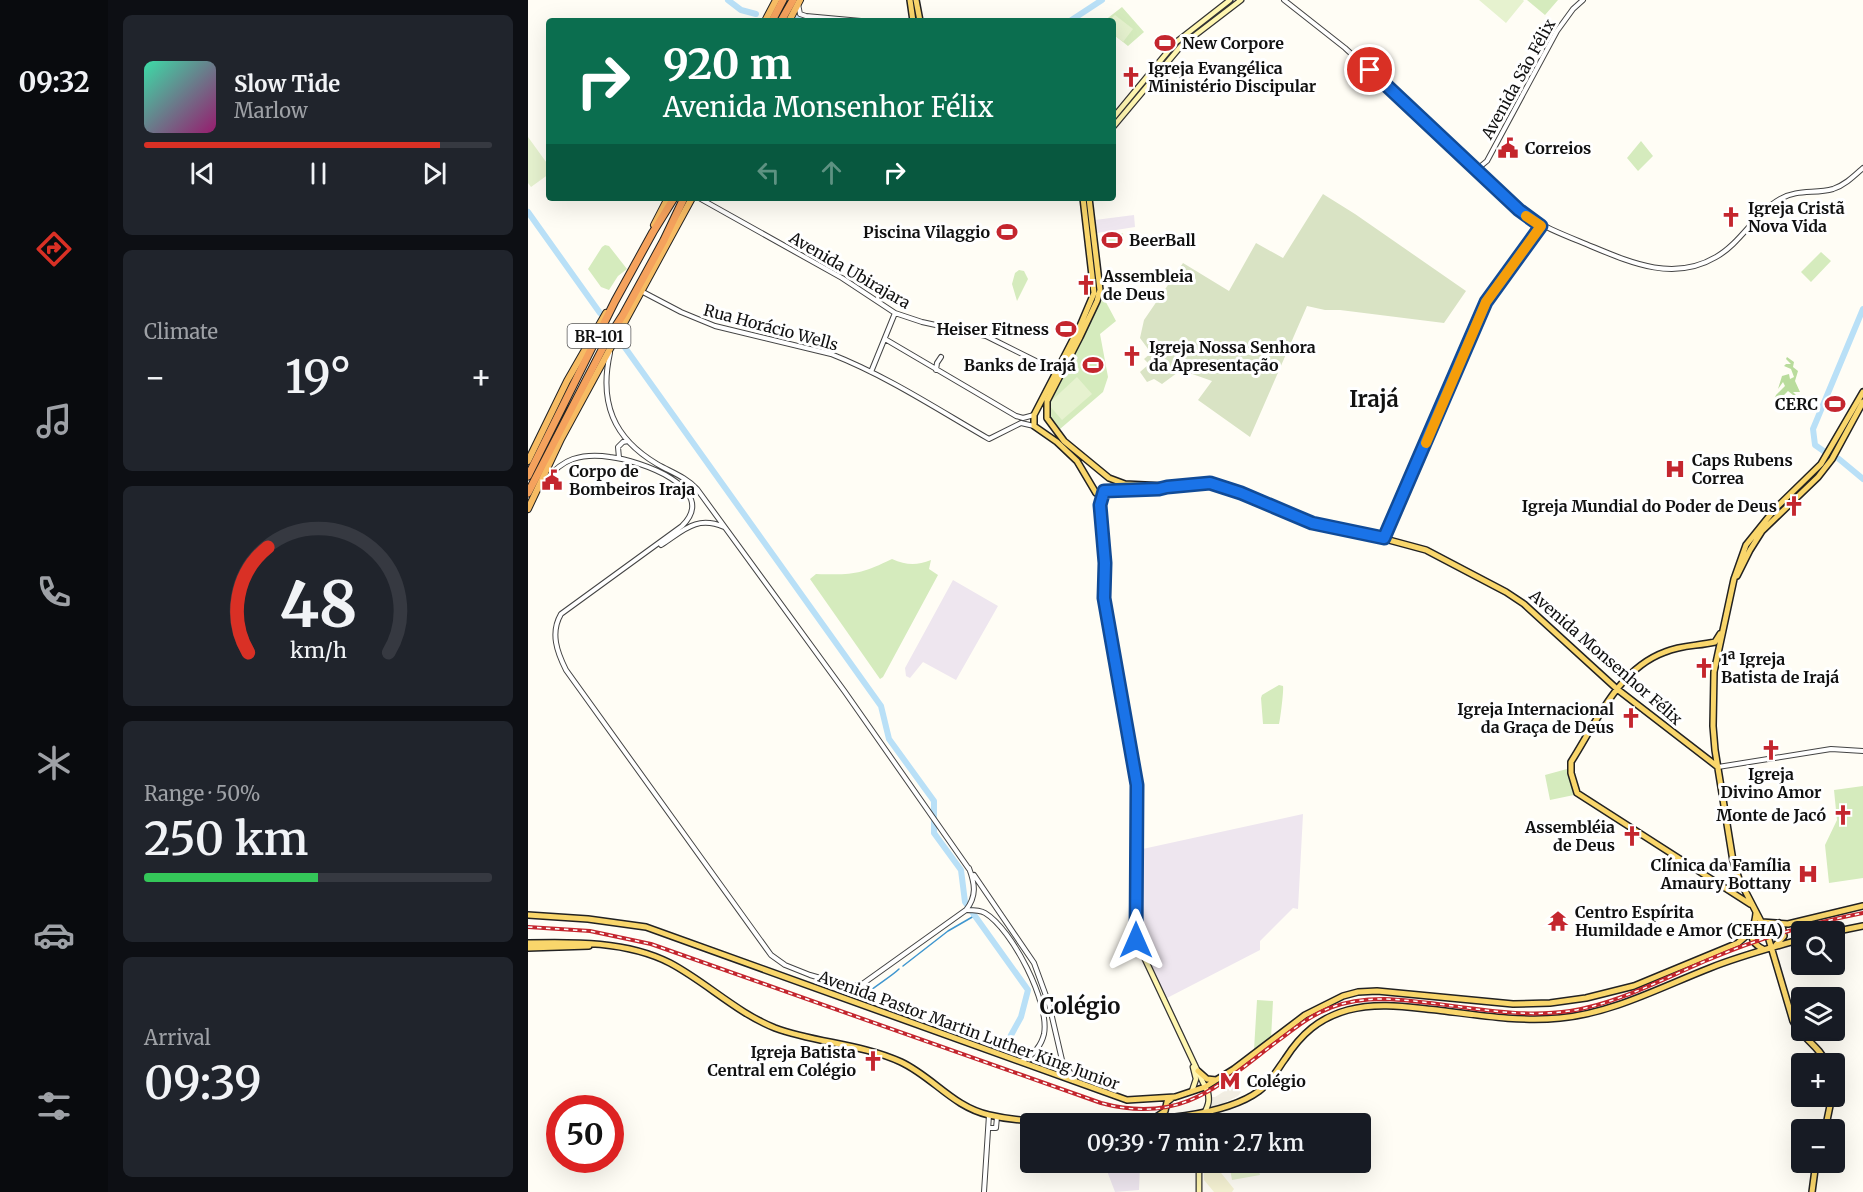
<!DOCTYPE html>
<meta charset="utf-8">
<style>
body{margin:0;font-family:Merriweather,serif;background:#20242c;color:#f1f3f6;height:100vh;display:flex;flex-direction:column;font-size:22px;white-space:nowrap}
*{box-sizing:border-box;margin:0}
p{font-size:20px;color:#9ea1a6}
.icon{flex:none;width:33px;height:33px;fill:none;stroke:currentColor;stroke-width:2;stroke-linecap:round;stroke-linejoin:round}
.map{position:relative;flex:1;overflow:hidden}
.panel{display:flex;flex-direction:column;gap:15px;padding:15px;background:#0d0f14;width:420px}
.panel>*{flex:none}
.hud{position:absolute;left:18px;top:18px;width:570px;height:183px;border-radius:6px;box-shadow:0 6px 24px #0002;background:#0b6e4f;color:#fff;overflow:hidden}
.buttons{position:absolute;left:1263px;top:921px;display:grid;gap:12px}
.buttons a{display:grid;place-items:center;width:54px;height:54px;border-radius:6px;background:#171b24;box-shadow:0 6px 24px #0002;font-size:30px}
.speed{position:absolute;left:18px;top:1095px;display:flex;gap:12px;font-size:30px;font-weight:700;text-align:center}
.speed>*{display:grid;place-content:center;width:78px;height:78px;border-radius:50%;background:#171b24;box-shadow:0 6px 24px #0002;line-height:1}
.speed .limit{border:9px solid #d22;background:#fff;color:#111}
.pin{position:absolute;display:grid;place-items:center;width:51px;height:51px;color:#fff;margin:-26px;border:3px solid #fff;border-radius:50%;box-shadow:0 2px 6px #0007}
.me{position:absolute;width:66px;margin:-33px;rotate:0deg;stroke-linejoin:round;filter:drop-shadow(0 0 4px #0008)}
.turn{display:flex;align-items:center;gap:21px;height:126px;padding:0 18px;font-size:27px}
.turn .icon{width:78px;height:78px;stroke-width:2.5}
.turn b{display:block;font-size:42px;line-height:51px}
.lanes{display:flex;align-items:center;height:57px;padding:0 18px;background:#0003;justify-content:center;gap:30px;direction:ltr}
.lanes .off{opacity:.35}
.big{font-size:45px;font-weight:600;line-height:1.1}
.panel .widget{flex:1;display:flex;flex-direction:column;justify-content:center;gap:9px;min-width:0;padding:0 21px;border-radius:9px;background:#20242c}
.panel .dial{align-items:center;gap:0}
.dial svg{height:156px;overflow:visible;fill:none;stroke:#363941;stroke-width:7;stroke-linecap:round;text-anchor:middle}
.dial text{fill:#f1f3f6;stroke:none}
.song{display:flex;align-items:center;gap:18px}
.cover{width:72px;height:72px;border-radius:9px;background:linear-gradient(135deg,hsl(160 70% 55%),hsl(320 70% 35%))}
.played{height:6px;border-radius:3px;background:linear-gradient(90deg,#d93025 85%,#363941 85%)}
.keys{display:flex;justify-content:space-around;direction:ltr}
.heat{display:flex;justify-content:space-between;align-items:center;font-size:33px;direction:ltr}
.charge{height:9px;border-radius:4px;background:linear-gradient(90deg,#34c759 50%,#363941 0)}
.trip{position:absolute;left:492px;top:1113px;width:351px;height:60px;border-radius:6px;background:#171b24;box-shadow:0 6px 24px #0002;font-weight:600;line-height:60px;text-align:center}
main{display:flex;flex:1;min-height:0}
.menu{display:flex;flex-direction:column;width:108px;justify-content:space-around;align-items:center;background:#090b0e;color:#9ea1a6}
.menu .icon{width:42px;height:42px}
.menu .selected{color:#d93025}
.menu b{font-size:27px;color:#f1f3f6}
.map>svg:first-child{display:block}
</style>
<main>
<nav class="menu">
<b>09:32</b>
<svg class="icon selected" aria-label="directions" viewBox="0 0 24 24"><path d="M12 3l9 9-9 9-9-9zM9 14v-3h6M13 9l2 2-2 2"/></svg>
<svg class="icon" aria-label="music" viewBox="0 0 24 24"><path d="M9 18V5l10-2v13"/><circle cx="6" cy="18" r="3"/><circle cx="16" cy="16" r="3"/></svg>
<svg class="icon" aria-label="phone" viewBox="0 0 24 24"><path d="M5 4h4l2 5-3 2q2 4 5 5l2-3 5 2v4C11 20 4 13 5 4z"/></svg>
<svg class="icon" aria-label="climate" viewBox="0 0 24 24"><path d="M12 3v18M4 7l16 10M4 17L20 7"/></svg>
<svg class="icon" aria-label="car" viewBox="0 0 24 24"><path d="M5 17H2v-5l4-1 3-4h7l3 4 3 1v5h-3M9 17h6M6 11h13"/><circle cx="7" cy="17" r="2"/><circle cx="17" cy="17" r="2"/></svg>
<svg class="icon" aria-label="filters" viewBox="0 0 24 24"><path d="M4 7h16M4 17h16"/><circle cx="9" cy="7" r="2"/><circle cx="15" cy="17" r="2"/></svg>
</nav>
<section class="panel">
<div class="widget">
<div class="song"><i class="cover"></i><div><b>Slow Tide</b><p>Marlow</p></div></div>
<div class="played"></div>
<div class="keys"><svg class="icon" aria-label="previous" viewBox="0 0 24 24"><path d="M18 5L8 12l10 7zM5 5v14"/></svg><svg class="icon" aria-label="pause" viewBox="0 0 24 24"><path d="M8 5v14M16 5v14"/></svg><svg class="icon" aria-label="next" viewBox="0 0 24 24"><path d="M6 5l10 7-10 7zM19 5v14"/></svg></div>
</div>
<div class="widget"><p>Climate</p>
<div class="heat"><a>−</a><b class="big">19°</b><a>+</a></div>
</div>
<div class="widget dial"><svg viewBox="0 0 100 80">
<path d="M14 69A42 42 0 1 1 86 69"/>
<path d="M14 69A42 42 0 0 1 24 15" stroke="#d93025"/>
<text x="50" y="56" font-size="32" font-weight="700">48</text>
<text x="50" y="72" font-size="11">km/h</text>
</svg></div>
<div class="widget"><p>Range · 50%</p><b class="big">250 km</b><div class="charge"></div></div>
<div class="widget"><p>Arrival</p><b class="big">09:39</b></div>
</section>
<div class="map">
<svg width="1335" height="1192" viewBox="0 0 1335 1192">
<rect width="100%" height="100%" fill="#fffdf5"/>
<!-- industrial -->
<path fill="#eee6ef" d="M606,215L607,227L569,233L567,220Z
M425,580L470,606L428,680L395,662L382,678L378,676L377,668Z
M775,814L770,909L765,908L732,941V950L639,998L609,941L610,850Z
M576,1163H612L611,1190L587,1192Z"/>
<!-- farmland -->
<path fill="#f6f3d4" d="M676,1163H685L706,1189L704,1192H686L676,1180Z"/>
<!-- green -->
<path fill="#d5ebbd" d="M999,0H1030L1017,15Z
M594,7L616,32L600,46L585,34V21H576Z
M1113,141L1125,156L1110,171L1099,158Z
M77,245L81,246L99,269L90,276L81,290L73,287L60,269L74,247Z
M1293,252L1303,261L1283,282L1273,272Z
M491,270L496,271L500,279L489,301L484,284L487,273Z
M572,291L588,321L572,334L580,377L575,392L532,429L521,417L519,404Z
M364,559C378,565 388,566 403,560L401,569L410,575L355,677L352,679L282,579L288,574C324,575 331,575 364,559Z
M751,685L755,686C756,690 752,721 751,724H735L733,698L734,695Z
M1039,769L1046,795L1022,800L1017,775Z
M1335,786V878L1301,883L1297,845L1309,820L1306,790Z
M729,1000L745,1001L743,1039L726,1050Z"/>
<!-- forest -->
<path fill="#b9dc9c" d="M1259,357L1266,362L1265,367L1270,371L1267,381L1272,392H1265L1272,399L1264,400L1263,397L1265,395L1260,391L1248,403L1246,400L1248,395L1257,386L1255,382L1250,389L1254,376L1261,374L1262,379L1266,377L1263,369L1256,366L1258,364H1263L1258,359Z"/>
<!-- cemetery -->
<path fill="#d9e3c4" d="M795,194L827,214L938,291L916,323L812,310H797L779,306L722,437L670,400L684,381L653,370L634,384L626,379L619,382L612,372L621,364L616,359L623,353L612,338L616,320L655,263L701,291L728,243L755,258Z"/>
<!-- pitch -->
<path fill="#e6f2cf" d="M951,0H995L996,1L978,23Z
M587,15L605,29L595,42L585,34V21H580Z
M0,137L21,166V174L3,187L0,183Z
M595,233L596,244L574,247L573,236Z
M549,377L564,394L534,420L520,404Z
M701,1163H729L732,1175L704,1180Z"/>
<!-- plaza -->
<path fill="#f1ede2" d="M708,1084L713,1092L710,1096L684,1109V1097H687Z"/>
<g fill="none" stroke-linecap="round" stroke-linejoin="round">
<!-- stream -->
<path stroke="#3f96cf" stroke-width="1.5" d="M375,966L420,931L446,916
M334,998C339,991 363,977 371,969"/>
<!-- river -->
<path stroke="#b9e0f7" stroke-width="6" d="M200,0L213,10L228,14
M270,19L290,21
M542,21L574,0
M0,212L72,313
M93,342L353,706L361,739L406,801V833L433,870L437,902L500,990L493,1017L482,1037
M1297,452L1287,445L1285,429L1335,309
M1311,459L1335,479"/>
<!-- tertiary casing -->
<g stroke="#444" stroke-width="6">
<path id="tertiary" d="M756,0L817,48L996,214C1015,227 1036,235 1058,244C1099,261 1144,283 1188,257C1213,243 1227,213 1252,199C1269,189 1287,194 1305,189C1317,185 1326,176 1335,168
M270,4L272,14L278,16L333,21
M948,170L959,161L1029,31L1045,9L1055,0
M171,198L314,278L367,313L394,322L458,336L530,372
M113,291L153,312L187,326L303,354C359,376 409,409 461,439L493,423L506,426
M357,339L488,416L495,418L506,415
M82,353C71,402 85,438 129,464C143,472 158,477 169,489L317,692L441,869
M408,370L409,363L413,357
M343,372L367,313
M91,458L90,447L95,442L100,441
M16,481C24,472 33,463 45,459C57,455 70,455 82,457C110,460 193,488 154,526L33,614C22,633 29,652 38,670L243,955L257,965L282,975L320,986L333,985L438,910C449,896 447,884 441,868
M856,538L958,301L1013,226
M133,545C155,531 168,515 196,527
M1190,767L1303,749L1335,751
M446,875L506,963L521,1004L534,1060L547,1080
M439,910C446,910 452,910 457,913C484,929 522,1003 516,1034C513,1047 505,1055 494,1061
M461,1128H468L469,1117
M456,1192L461,1115"/>
</g>
<!-- secondary casing -->
<g stroke="#333" stroke-width="7">
<path id="secondary" d="M585,118L647,43L702,0
M585,127L653,46L713,0
M576,491L572,505L577,563L576,598L609,785L608,940L680,1093C683,1108 675,1110 673,1124
M664,1091L668,1079L665,1067
M671,1192V1162"/>
</g>
<!-- primary casing -->
<g stroke="#222" stroke-width="8">
<path id="primary" d="M382,0L385,21
M388,0L392,21
M555,198L566,293L552,326L506,415V426L529,442L549,461L568,493L631,489L673,483L691,485L784,523L846,536L898,550L978,592L996,604L1089,689L1190,767
M561,198L572,290L569,301L552,337L519,401V418L536,441L581,478L597,484L637,486
M1209,576L1222,550L1234,531L1290,477L1304,459L1335,402
M1192,634L1187,642C1170,646 1153,645 1137,652C1090,669 1068,723 1043,762V773L1049,793L1222,904
M1228,912C1228,928 1215,939 1235,949
M0,915L60,919L118,927L599,1100L647,1097L677,1087L706,1069L777,1015L815,996L830,992L849,991L985,1004L1022,1003L1058,998L1106,986L1210,943L1234,922L1260,924L1335,906
M1305,932L1335,926
M0,943C46,942 99,941 142,963C178,982 209,1013 247,1028C288,1043 334,1044 373,1062C405,1077 425,1107 461,1115C499,1124 539,1121 578,1121C620,1121 696,1117 731,1091C742,1083 749,1070 757,1059C773,1034 791,1018 820,1010C850,1002 879,1007 909,1010C950,1015 991,1022 1032,1018C1085,1013 1133,987 1182,968C1212,956 1242,948 1274,939
M1248,945L1256,936L1255,930L1251,923
M0,948L61,946
M1299,1064C1291,1045 1273,1038 1265,1021L1239,933L1211,879L1205,861L1187,750L1185,726L1186,672L1206,579L1218,545L1247,509L1293,464L1335,392
M670,1071L679,1079L688,1080
M628,1117L637,1111L639,1102L644,1098
M1297,1130L1304,1096
M1284,1192L1288,1162"/>
</g>
<!-- trunk casing -->
<g stroke="#222" stroke-width="8">
<path id="trunk" d="M237,21L248,0
M261,21L272,0
M126,225L140,198
M0,461L39,381L78,313
M0,509L33,439L164,198"/>
</g>
<!-- motorway casing -->
<g stroke="#222" stroke-width="9">
<path id="motorway" d="M244,21L255,0
M253,21L265,0
M0,476L87,301L125,232L146,198
M0,493L79,340L95,315L136,240L156,198"/>
</g>
<!-- tertiary -->
<use href="#tertiary" stroke="#fff" stroke-width="4"/>
<!-- secondary -->
<use href="#secondary" stroke="#fff6b0" stroke-width="4.5"/>
<!-- primary -->
<use href="#primary" stroke="#f9d66b" stroke-width="5"/>
<!-- trunk -->
<use href="#trunk" stroke="#f7bc64" stroke-width="6"/>
<!-- motorway -->
<use href="#motorway" stroke="#f5a25d" stroke-width="7"/>
<!-- rail casing -->
<g stroke="#c4262e" stroke-width="4">
<path id="rail" d="M0,927L62,931L123,944L573,1103C654,1125 691,1085 751,1040C767,1028 783,1015 802,1008C819,1001 838,999 856,999C918,1001 980,1020 1042,1011C1093,1003 1140,976 1187,957C1234,937 1285,923 1335,913"/>
</g>
<!-- rail -->
<use href="#rail" stroke="#fff" stroke-width="1.5" stroke-dasharray="4.5" stroke-linecap="butt"/>
</g>
<g fill="none" stroke-linecap="round" stroke-linejoin="round">
<!-- route casing -->
<g stroke="#114b97" stroke-width="15">
<path id="route" d="M608,940L609,785L576,598L577,563L572,505L576,491L631,489L639,487L682,483L713,493L784,523L856,538L958,302L1013,226L991,210L842,70"/>
</g>
<!-- route -->
<use href="#route" stroke="#1a73e8" stroke-width="10"/>
<!-- slow -->
<path stroke="#f59e0b" stroke-width="10" d="M898,443L958,302L1013,226L998,216"/>
</g>
<!-- icons -->
<defs>
<g id="stadium-bare" transform="scale(1.62)"><path d="M0-5a6.5 5 0 1 0 0 10a6.5 5 0 1 0 0-10ZM-3.5-1.8h7v3.6h-7Z" fill="#c4262e" stroke="#fff" stroke-width="2.5" paint-order="stroke"/></g>
<g id="church-bare" transform="scale(1.62)"><path d="M-1.2-6h2.4v3.5h3.3v2.4h-3.3V6h-2.4V-.1h-3.3v-2.4h3.3Z" fill="#c4262e" stroke="#fff" stroke-width="2.5" paint-order="stroke"/></g>
<g id="civic-bare" transform="scale(1.62)"><path d="M-.6-6.5H3V-4.5H.6V-3L4-1V1h2V6H-6V1h2V-1L-.6-3ZM-1.2 2.5V6h2.4V2.5Z" fill="#c4262e" stroke="#fff" stroke-width="2.5" paint-order="stroke"/></g>
<g id="hospital-bare" transform="scale(1.62)"><path d="M-5-5h3v3.5h4V-5h3V5h-3V1.5h-4V5h-3Z" fill="#c4262e" stroke="#fff" stroke-width="2.5" paint-order="stroke"/></g>
<g id="temple-bare" transform="scale(1.62)"><path d="M0-6L5-2H3V0L6.5 2.5H4V6H1.5V3h-3V6H-4V2.5H-6.5L-3 0V-2H-5Z" fill="#c4262e" stroke="#fff" stroke-width="2.5" paint-order="stroke"/></g>
<g id="metro-bare" transform="scale(1.62)"><path d="M-5.5 5V-5H-3L0 0L3-5H5.5V5H3V-.5L0 4L-3-.5V5Z" fill="#c4262e" stroke="#fff" stroke-width="2.5" paint-order="stroke"/></g>
</defs>
<g fill-rule="evenodd">
<use href="#stadium-bare" x="637" y="43"/>
<use href="#church-bare" x="603" y="77"/>
<use href="#civic-bare" x="980" y="148"/>
<use href="#church-bare" x="1203" y="217"/>
<use href="#stadium-bare" x="479" y="232"/>
<use href="#stadium-bare" x="584" y="240"/>
<use href="#church-bare" x="558" y="285"/>
<use href="#stadium-bare" x="538" y="329"/>
<use href="#church-bare" x="604" y="356"/>
<use href="#stadium-bare" x="565" y="365"/>
<use href="#stadium-bare" x="1307" y="404"/>
<use href="#hospital-bare" x="1147" y="469"/>
<use href="#civic-bare" x="24" y="480"/>
<use href="#church-bare" x="1266" y="506"/>
<use href="#church-bare" x="1176" y="668"/>
<use href="#church-bare" x="1103" y="718"/>
<use href="#church-bare" x="1243" y="750"/>
<use href="#church-bare" x="1315" y="815"/>
<use href="#church-bare" x="1104" y="836"/>
<use href="#hospital-bare" x="1280" y="874"/>
<use href="#temple-bare" x="1030" y="921"/>
<use href="#church-bare" x="345" y="1061"/>
<use href="#metro-bare" x="702" y="1081"/>
</g>
<g text-anchor="middle" dominant-baseline="central" stroke-width="6" stroke-linejoin="round" paint-order="stroke">
<!-- shield labels -->
<rect fill="#fff" stroke="#585858" stroke-width="1.5" x="39.5" y="324" width="63" height="24" rx="4.5"/>
<g font-size="15" font-weight="bold" fill="#111">
<text x="71" y="336">BR-101</text>
</g>
<!-- poi labels -->
<g font-size="16" font-weight="bold" fill="#111" stroke="#fff" text-anchor="start">
<text x="654" y="43">New Corpore</text>
<text x="620" y="68">Igreja Evangélica<tspan x="620" dy="18">Ministério Discipular</tspan></text>
<text x="997" y="148">Correios</text>
<text x="1220" y="208">Igreja Cristã<tspan x="1220" dy="18">Nova Vida</tspan></text>
<text x="462" y="232" text-anchor="end">Piscina Vilaggio</text>
<text x="601" y="240">BeerBall</text>
<text x="575" y="276">Assembleia<tspan x="575" dy="18">de Deus</tspan></text>
<text x="521" y="329" text-anchor="end">Heiser Fitness</text>
<text x="621" y="347">Igreja Nossa Senhora<tspan x="621" dy="18">da Apresentação</tspan></text>
<text x="548" y="365" text-anchor="end">Banks de Irajá</text>
<text x="1290" y="404" text-anchor="end">CERC</text>
<text x="1164" y="460">Caps Rubens<tspan x="1164" dy="18">Correa</tspan></text>
<text x="41" y="471">Corpo de<tspan x="41" dy="18">Bombeiros Iraja</tspan></text>
<text x="1249" y="506" text-anchor="end">Igreja Mundial do Poder de Deus</text>
<text x="1193" y="659">1ª Igreja<tspan x="1193" dy="18">Batista de Irajá</tspan></text>
<text x="1086" y="709" text-anchor="end">Igreja Internacional<tspan x="1086" dy="18">da Graça de Deus</tspan></text>
<text x="1243" y="774" text-anchor="middle">Igreja<tspan x="1243" dy="18">Divino Amor</tspan></text>
<text x="1298" y="815" text-anchor="end">Monte de Jacó</text>
<text x="1087" y="827" text-anchor="end">Assembléia<tspan x="1087" dy="18">de Deus</tspan></text>
<text x="1263" y="865" text-anchor="end">Clínica da Família<tspan x="1263" dy="18">Amaury Bottany</tspan></text>
<text x="1047" y="912">Centro Espírita<tspan x="1047" dy="18">Humildade e Amor (CEHA)</tspan></text>
<text x="328" y="1052" text-anchor="end">Igreja Batista<tspan x="328" dy="18">Central em Colégio</tspan></text>
<text x="719" y="1081">Colégio</text>
</g>
<!-- street labels -->
<g font-size="16" fill="#111" stroke="#fff">
<text transform="translate(990 79) rotate(-61)">Avenida São Félix</text>
<text transform="translate(322 270) rotate(30)">Avenida Ubirajara</text>
<text transform="translate(243 327) rotate(15)">Rua Horácio Wells</text>
<text transform="translate(1078 657) rotate(41)">Avenida Monsenhor Félix</text>
<text transform="translate(441 1030) rotate(20)">Avenida Pastor Martin Luther King Junior</text>
</g>
<!-- district labels -->
<g font-size="22" font-weight="bold" fill="#111" stroke="#fff">
<text x="846" y="399">Irajá</text>
<text x="552" y="1006">Colégio</text>
</g>
</g>
</svg>
<div class="buttons">
<a><svg class="icon" aria-label="search" viewBox="0 0 24 24"><circle cx="10" cy="10" r="6"/><path d="M15 15l6 6"/></svg></a>
<a><svg class="icon" aria-label="layers" viewBox="0 0 24 24"><path d="M12 4l9 5-9 5-9-5zM3 14l9 5 9-5"/></svg></a>
<a>+</a>
<a>−</a>
</div>
<div class="speed"><div class="limit">50</div></div>
<div class="pin" style="left:842px;top:70px;background:#d93025"><svg class="icon" aria-label="arrive" viewBox="0 0 24 24"><path d="M6 21V4h12l-3 4 3 4H6"/></svg></div>
<svg class="me" style="left:608px;top:940px" viewBox="-20 -20 40 40"><path d="M0-17L14 15 0 8-14 15z" fill="#1a73e8" stroke="#fff" stroke-width="4"/></svg>
<div class="trip">09:39 · 7 min · 2.7 km</div>
<div class="hud">
<div class="turn"><svg class="icon" aria-label="right" viewBox="0 0 24 24"><path d="M7 20v-9h11M14 6l5 5-5 5"/></svg><div><b>920 m</b>Avenida Monsenhor Félix</div></div>
<div class="lanes"><svg class="icon off" aria-label="left" viewBox="0 0 24 24"><path d="M17 20v-9H6M10 6l-5 5 5 5"/></svg><svg class="icon off" aria-label="ahead" viewBox="0 0 24 24"><path d="M12 20V5M6 11l6-6 6 6"/></svg><svg class="icon" aria-label="right" viewBox="0 0 24 24"><path d="M7 20v-9h11M14 6l5 5-5 5"/></svg></div>
</div>
</div>
</main>
